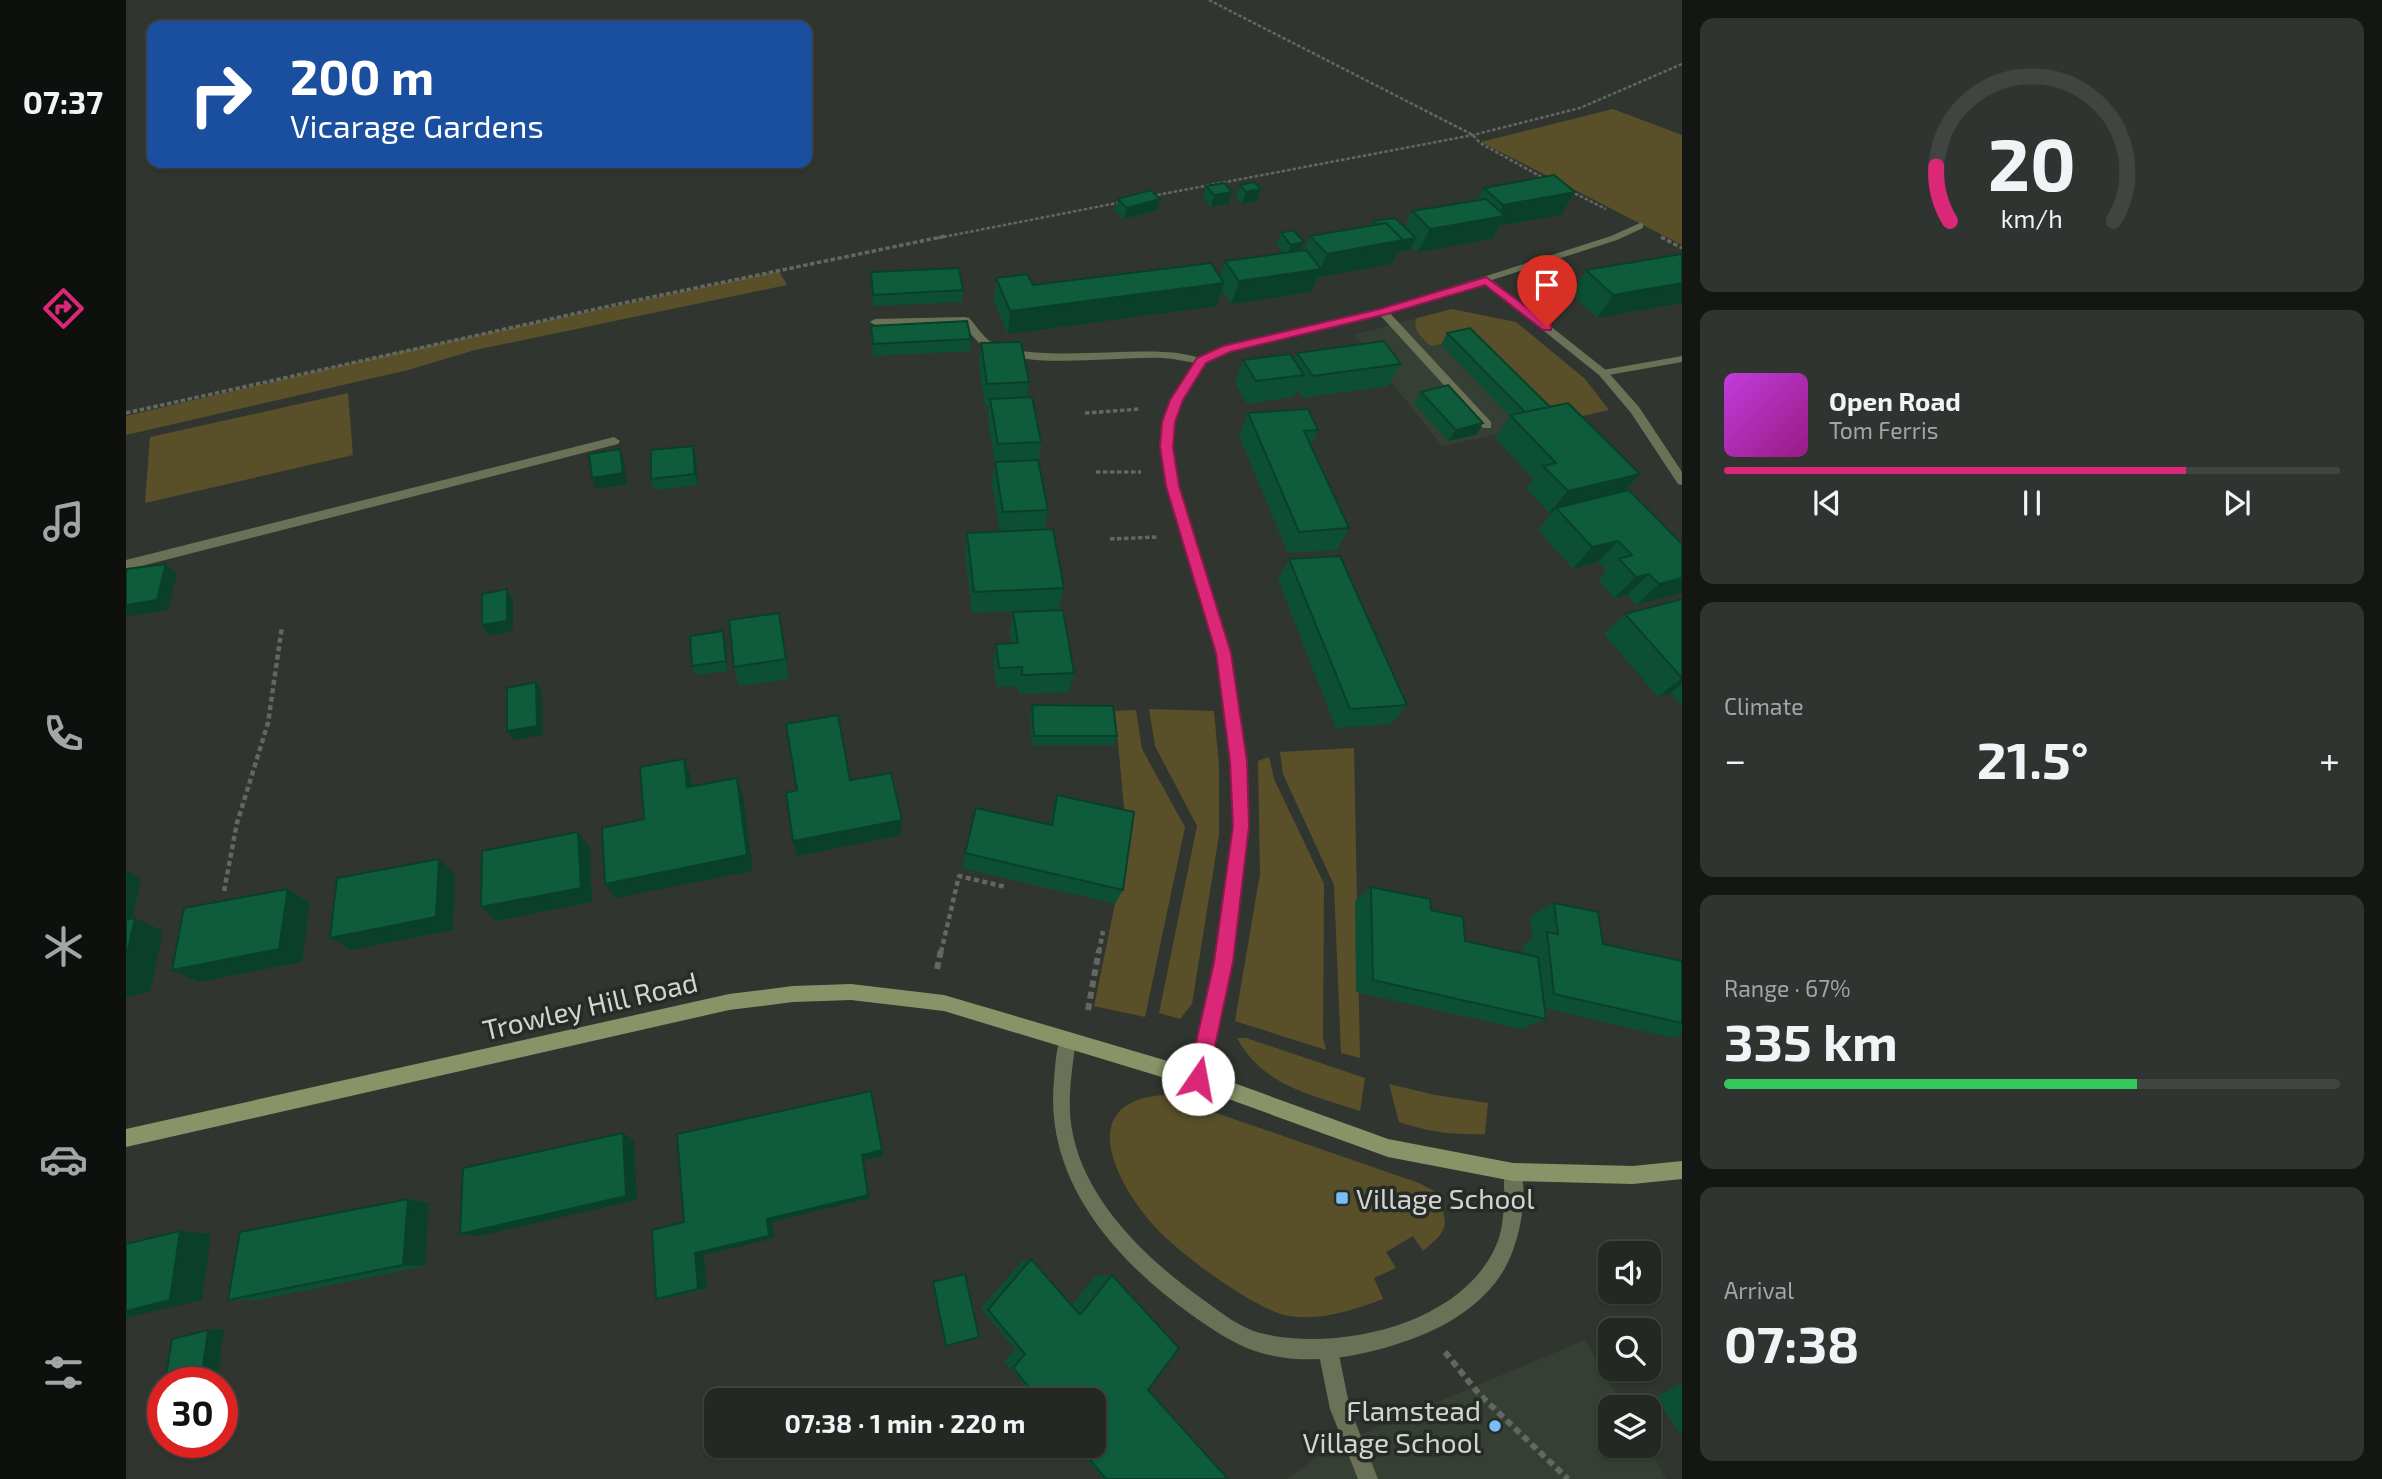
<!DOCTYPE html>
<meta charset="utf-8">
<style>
body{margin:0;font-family:"Exo 2",sans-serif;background:#303430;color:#f1f3f6;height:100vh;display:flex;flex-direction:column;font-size:26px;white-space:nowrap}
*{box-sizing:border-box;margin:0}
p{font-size:23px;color:#a3a6a6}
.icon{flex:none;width:38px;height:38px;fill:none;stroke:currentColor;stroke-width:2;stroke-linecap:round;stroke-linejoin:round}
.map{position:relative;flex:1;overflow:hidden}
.panel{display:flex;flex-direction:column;gap:18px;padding:18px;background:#141613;width:700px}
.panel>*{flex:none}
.hud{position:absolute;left:21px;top:21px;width:665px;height:147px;border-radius:14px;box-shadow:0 2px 5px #0004,0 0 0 2px #414441;background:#1a4fa0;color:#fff;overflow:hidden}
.controls{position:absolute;left:1472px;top:1241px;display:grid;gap:14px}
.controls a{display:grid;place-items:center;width:63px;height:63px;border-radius:14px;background:#242823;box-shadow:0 2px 5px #0004,0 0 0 2px #414441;font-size:35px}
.speed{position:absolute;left:21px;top:1367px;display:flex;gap:14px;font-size:35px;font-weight:700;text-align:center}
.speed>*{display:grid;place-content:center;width:91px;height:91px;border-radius:50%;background:#242823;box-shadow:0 2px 5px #0004,0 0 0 2px #414441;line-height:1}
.speed .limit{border:10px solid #d22;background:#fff;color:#111}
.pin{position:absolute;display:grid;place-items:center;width:60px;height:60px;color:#fff;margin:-72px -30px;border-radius:50% 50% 50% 0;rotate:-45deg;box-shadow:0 0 7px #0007}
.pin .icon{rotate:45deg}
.me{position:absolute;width:77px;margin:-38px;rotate:12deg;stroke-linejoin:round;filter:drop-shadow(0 0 5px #0008)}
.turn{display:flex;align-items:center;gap:24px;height:147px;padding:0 28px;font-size:32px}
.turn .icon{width:91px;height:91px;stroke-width:2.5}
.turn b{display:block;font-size:49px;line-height:60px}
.big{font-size:52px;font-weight:700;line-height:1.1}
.panel .tile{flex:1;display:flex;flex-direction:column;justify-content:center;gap:10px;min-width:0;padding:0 24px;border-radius:14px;background:#303430}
.panel .dial{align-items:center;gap:0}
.dial svg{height:182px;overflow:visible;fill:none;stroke:#414441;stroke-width:7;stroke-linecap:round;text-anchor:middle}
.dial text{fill:#f1f3f6;stroke:none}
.song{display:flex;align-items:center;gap:21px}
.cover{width:84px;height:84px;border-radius:10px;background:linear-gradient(135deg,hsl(290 70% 55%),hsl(310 70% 35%))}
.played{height:7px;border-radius:4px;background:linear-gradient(90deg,#db2777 75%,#414441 75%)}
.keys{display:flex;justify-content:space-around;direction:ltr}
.heat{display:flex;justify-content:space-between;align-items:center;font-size:38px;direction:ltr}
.charge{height:10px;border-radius:5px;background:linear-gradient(90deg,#34c759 67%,#414441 0)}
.trip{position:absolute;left:578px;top:1388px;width:402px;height:70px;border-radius:14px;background:#242823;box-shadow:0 2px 5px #0004,0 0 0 2px #414441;font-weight:700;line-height:70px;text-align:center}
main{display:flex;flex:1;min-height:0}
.tab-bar{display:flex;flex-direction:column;width:126px;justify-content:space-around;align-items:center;background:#0e100e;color:#a3a6a6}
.tab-bar .icon{width:49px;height:49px}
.tab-bar .current{color:#db2777}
.tab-bar b{font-size:32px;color:#f1f3f6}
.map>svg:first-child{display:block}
</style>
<main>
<nav class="tab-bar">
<b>07:37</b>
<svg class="icon current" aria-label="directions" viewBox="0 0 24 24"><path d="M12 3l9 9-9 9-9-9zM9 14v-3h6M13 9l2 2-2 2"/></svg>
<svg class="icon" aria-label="music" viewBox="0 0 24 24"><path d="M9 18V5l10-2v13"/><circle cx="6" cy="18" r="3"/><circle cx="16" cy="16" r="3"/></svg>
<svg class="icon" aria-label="phone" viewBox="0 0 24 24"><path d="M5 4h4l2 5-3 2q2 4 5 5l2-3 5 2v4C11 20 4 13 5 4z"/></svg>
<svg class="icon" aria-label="climate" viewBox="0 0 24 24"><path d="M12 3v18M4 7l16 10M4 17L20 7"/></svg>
<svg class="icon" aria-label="car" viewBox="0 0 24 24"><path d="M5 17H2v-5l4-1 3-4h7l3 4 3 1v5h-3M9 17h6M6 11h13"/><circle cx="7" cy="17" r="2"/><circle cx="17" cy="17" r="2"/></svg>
<svg class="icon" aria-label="filters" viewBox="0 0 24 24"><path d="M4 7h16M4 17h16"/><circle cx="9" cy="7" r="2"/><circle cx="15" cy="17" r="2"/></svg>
</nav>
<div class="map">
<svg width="1556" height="1479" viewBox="0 0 1556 1479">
<rect width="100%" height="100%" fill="#30362f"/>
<!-- built -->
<path fill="#363f33" d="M1291,318L1289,323L1420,424L1316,446L1228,335Z
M1459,1340L1498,1407H1484V1446H1521L1540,1479H1161L1204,1447Z"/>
<!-- green -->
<path fill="#59502a" d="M1487,109L1556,135V245L1355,142Z
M653,271L661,285L349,350L282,370L0,435V416L278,351Z
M1326,309L1390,322L1459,379L1483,410L1420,424L1337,340L1305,346C1297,338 1285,330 1291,318Z
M222,393L227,455L19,503L24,437Z
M1023,709L1088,711L1093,766V835L1066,1004L1054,1019L1033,1013L1071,826L1029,746Z
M1010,710L1016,749L1059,827L1019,1017L968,1006L989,904L1000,828L989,711Z
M1228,748L1234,1058L1215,1053L1208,885L1157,774L1154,752Z
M1143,757L1148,779L1198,884L1197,1038L1200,1050L1109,1021L1134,874L1132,761Z
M1111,1038H1120L1239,1078L1234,1111C1185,1094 1138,1087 1111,1038Z
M1263,1084L1309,1095L1362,1103L1359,1134C1328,1135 1302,1132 1273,1122Z
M1038,1095L1293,1183L1312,1193C1321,1226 1325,1228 1297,1251L1287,1236L1260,1252L1270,1268L1248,1278L1257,1299C1227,1310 1196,1321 1163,1316C1131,1311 1057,1256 1034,1232C994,1191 943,1102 1038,1095Z"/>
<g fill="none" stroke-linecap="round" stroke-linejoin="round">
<!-- path-far3 -->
<path stroke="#626761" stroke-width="2.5" stroke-dasharray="3.5 2" stroke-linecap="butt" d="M1083,0L1347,135L1354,143L1421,180
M1444,191L1480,209
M1026,196L1347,135L1454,108L1556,64
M812,238L996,202"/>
<!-- path-far2 -->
<path stroke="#626761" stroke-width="3.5" stroke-dasharray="4.5 2.5" stroke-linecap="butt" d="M1535,237L1556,248
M0,413L497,303L820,236
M959,413L1014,409
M970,472H1015
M984,539L1032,537"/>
<!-- path-far1 -->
<path stroke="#626761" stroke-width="4.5" stroke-dasharray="5 3.5" stroke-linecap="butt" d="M98,891L111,823L142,723L156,626
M815,952L833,876L880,887
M973,952L977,931"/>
<!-- path -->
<path stroke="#626761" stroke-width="6" stroke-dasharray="7 4.5" stroke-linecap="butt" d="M811,969L815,950
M962,1010L973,950
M1319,1352L1353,1394L1442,1479"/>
<!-- lane -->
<path fill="#6b7156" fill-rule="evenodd" d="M1257,309L1261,310L1365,422V428H1357L1253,314V310Z
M839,317L843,318C850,325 856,336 865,342C897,362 996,349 1037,352C1050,352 1063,355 1075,358L1080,361L1075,364C1063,362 1050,359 1037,358C989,356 900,371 859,347C850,342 843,331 836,323L749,325L744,322L749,319Z
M1556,356V362L1477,376L1472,373L1477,370Z
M488,437L494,441L492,444L0,570V560Z
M1202,1340L1209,1343L1212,1350L1224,1409L1252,1479H1232L1204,1409L1192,1350L1195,1343Z"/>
<!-- street -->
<path fill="#6b7156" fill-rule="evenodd" d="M1514,223L1517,224V228L1491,240L1366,280L1481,371L1513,407L1556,472V485L1552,484L1505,413L1473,375L1358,283L1261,314L1104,352L1079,363L1065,383L1048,422L1047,447L1053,486L1104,653L1119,761L1122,826L1106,962L1081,1079L1078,1085L1072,1088L1066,1085L1063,1079L1090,962L1108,826L1105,761L1090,653L1041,486L1035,447L1036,422L1055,383L1071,359L1097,347L1254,310L1485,236Z
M942,1032L948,1034L950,1040C946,1071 940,1104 947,1135C962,1205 1024,1262 1079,1301C1095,1313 1115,1328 1134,1333C1210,1352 1331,1326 1368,1250C1380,1227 1378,1197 1378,1172L1381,1166L1387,1163L1393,1166C1404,1192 1393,1244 1379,1268C1359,1304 1320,1327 1283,1340C1236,1357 1181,1367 1132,1352C1107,1344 1084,1328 1063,1313C988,1259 918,1179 928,1081C929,1066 930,1048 936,1034Z"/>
<!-- secondary -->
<path fill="#8a9368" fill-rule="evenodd" d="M725,984L818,995L1072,1070L1262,1139L1387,1163L1507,1166L1556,1161V1179L1507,1184L1387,1181L1262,1157L1072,1088L818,1011L725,1000L667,1002L603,1010L0,1147V1129L603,994L667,986Z"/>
</g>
<!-- wall -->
<path fill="#0c4f34" d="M1114,185L1135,189L1131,201L1116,204L1110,197Z
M1080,186L1103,204L1085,207L1077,198Z
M1358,188L1435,215L1373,226L1366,239L1292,252L1286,246L1284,250L1272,252L1266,264L1192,277L1185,292L1105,304L1096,290L1091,306L882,334L868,301L870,278L907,285L1094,277L1099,261L1158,253L1150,244L1155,233L1178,242L1174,251H1178L1184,236L1246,225L1247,221L1279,227L1286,211L1351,200Z
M992,199L1032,210L998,219L989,211Z
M1556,254L1471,318L1445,293L1460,270Z
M745,272L837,290L836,302L747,306Z
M745,326L845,339L844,351L747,356Z
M1321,333L1497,492L1556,593L1510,605L1501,595L1488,598L1472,580L1480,571L1472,562L1447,569L1412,530L1427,512L1423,513L1400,488L1407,479L1369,438L1384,416L1315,345Z
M855,343L903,382L901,398L915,442L912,461L922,510L919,529L938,588L933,609L846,613L839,554L841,533L874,531L866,484L869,463L862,422L863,406H859L853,366Z
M1171,353L1275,364L1262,386L1177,398L1171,390L1168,397L1121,404L1109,383L1117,360H1168Z
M1295,392L1350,435L1322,441L1288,403Z
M1122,413L1192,430L1185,445L1223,528L1211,550L1162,553L1113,436Z
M570,457L572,485L528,490L525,479Z
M1163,559L1281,705L1265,724L1210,728L1152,580Z
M1556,599V706L1545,693L1532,697L1478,634L1499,614Z
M887,612L948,673L943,692L893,694L892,687H871L867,664L870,644L886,643L884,632Z
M653,613L663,679L613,686L608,667Z
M597,631L600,641L602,671L570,675L566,666Z
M906,705L991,736L988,745H906L904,715Z
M931,795L997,890L989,904L836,868L839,853L924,824L926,812Z
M1245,887L1305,910L1339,941L1398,954L1397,945L1407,939L1404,916L1428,903L1477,944L1556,961V1035L1547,1038L1418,1008L1420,1019L1395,1029L1230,992L1229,901Z
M551,1134L757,1156L738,1160L744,1198L646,1222L649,1238L578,1255L581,1289L541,1298L530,1299L558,1222Z
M282,1199L303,1203L299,1266L132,1300H102Z
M905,1259L946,1305L969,1276L986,1275L1022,1390L1102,1479H977L949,1446H968V1400H911L878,1361L889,1349L855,1308L895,1262Z
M1556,1383V1437L1530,1397Z"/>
<!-- shaded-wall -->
<path fill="#0a402a" d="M1135,189L1131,201L1116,204L1120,192Z
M1106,192L1103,204L1085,207L1088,195Z
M1449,192L1435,215L1373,226L1366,239L1292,252L1304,229L1371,217L1377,205Z
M1034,199L1032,210L998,219L1001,208Z
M1290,238L1284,250L1272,252L1266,264L1192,277L1185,292L1105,304L1113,281L1194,270L1201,254Z
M1178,242L1173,254L1161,256L1165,245Z
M1098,283L1091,306L882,334L884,311Z
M1556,283V303L1471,318L1487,295Z
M1357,423L1350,435L1322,441L1330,430Z
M567,446L570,457L572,485L569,474Z
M494,449L498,460L501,484L470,489L466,478Z
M1514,474L1494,496L1430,508L1427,512L1423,513L1442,491Z
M1492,541L1472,562L1447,569L1466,547Z
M40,564L51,574L42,610L3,616L0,614V605Z
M1523,574L1501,595L1488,598L1510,577Z
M1556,578V593L1510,605L1533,584Z
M381,589L387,600V631L362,636L356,625Z
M653,613L657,633L663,679L660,659Z
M597,631L600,641L602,671L600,661Z
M1556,678V684L1545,693L1532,697Z
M410,682L416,692L417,735L388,740L381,731Z
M558,759L565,777L568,804L561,787Z
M611,778L617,795L627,871L489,898L479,884Z
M776,820V835L671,856L667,841Z
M452,832L464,848L466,902L370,921L355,907Z
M313,859L329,874L327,930L225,950L204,938Z
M0,870L15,878L2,938L0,937Z
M162,889L184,903L176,962L73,982L46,970Z
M9,918L37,931L24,992L0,997V958Z
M497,1133L508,1140L511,1200L353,1236L334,1234Z
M756,1150L757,1156L738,1160L744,1198L646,1222L649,1238L578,1255L581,1289H572L569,1253L641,1219L736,1155Z
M282,1199L303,1203L299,1266L277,1265Z
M54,1231L85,1234L76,1300L0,1318V1311Z
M98,1329L91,1382H75L82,1330Z"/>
<!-- building -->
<path fill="#0e5c3c" stroke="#0a402a" stroke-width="2" d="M1428,175L1449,192L1377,205L1358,188Z
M1128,182L1135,189L1120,192L1114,185Z
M1098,183L1106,192L1088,195L1080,186Z
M1025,190L1034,199L1001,208L992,199Z
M1360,199L1379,216L1304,229L1286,211Z
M1269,218L1290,238L1277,240L1260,223L1250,224L1247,221Z
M1260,223L1277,240L1201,254L1184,236Z
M1167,230L1178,242L1165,245L1155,233Z
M1180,250L1195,269L1113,281L1099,261Z
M1556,254V283L1487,295L1460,270Z
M1085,263L1098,283L884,311L870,278L901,274L907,285Z
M833,268L837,290L747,295L745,272Z
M841,321L845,339L747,344L745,326Z
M1344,328L1424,407L1399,412L1321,333Z
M1258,341L1275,364L1187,376L1171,353Z
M895,342L903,382L861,384L855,343Z
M1164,354L1178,375L1130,381L1117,360Z
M1322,385L1357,423L1330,430L1295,392Z
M906,397L915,442L872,444L864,399Z
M1442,403L1514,474L1442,491L1417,466L1430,463L1384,415Z
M1182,409L1192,430L1178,431L1223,528L1173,532L1122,413Z
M567,446L569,474L525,479V450Z
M494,449L497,473L466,478L463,454Z
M912,460L922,510L877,512L869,462Z
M1503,490L1556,544V578L1533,584L1523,574L1510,577L1493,559L1506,555L1492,541L1466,547L1430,508Z
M927,529L938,588L848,592L841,533Z
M1214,556L1281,705L1224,709L1163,559Z
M40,564L31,600L0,605V574L1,569Z
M381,589V621L356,625V594Z
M1556,599V678L1499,614Z
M937,610L948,673L896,675V667L873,668L870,644L892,643L887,612Z
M653,613L660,659L608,667L603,620Z
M597,631L600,661L566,666L564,636Z
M410,682L411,726L381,731V688Z
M906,705L987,706L991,736H908Z
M712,715L724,780L765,773L776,820L667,841L660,793L671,790L660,724Z
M558,759L561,787L611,778L621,855L479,884L476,828L518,819L514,767Z
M931,795L1008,812L997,890L839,853L850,808L926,825Z
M452,832L455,888L355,907L356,851Z
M313,859L310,917L204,938L211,878Z
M1245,887L1304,899L1305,910L1337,917L1339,941L1412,957L1420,1019L1247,980Z
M162,889L153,949L46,970L58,908Z
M1428,903L1472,912L1477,944L1556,961V1023L1428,994L1421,932L1432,934Z
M9,918L0,958V920Z
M745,1091L756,1150L736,1155L742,1195L641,1219L643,1236L569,1253L572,1289L530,1299L526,1230L558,1222L551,1134Z
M497,1133L500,1196L334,1234L337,1168Z
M282,1199L277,1265L102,1300L114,1232Z
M54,1231L44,1300L0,1311V1244Z
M905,1259L954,1315L986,1275L1053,1348L1022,1390L1102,1479H980L952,1446H968V1400H914L887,1368L899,1354L862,1310Z
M839,1274L853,1337L820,1346L807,1282Z
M82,1330L75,1382H39L46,1339Z
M37,1395V1412L34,1413Z"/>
<!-- route -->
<path fill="#db2777" stroke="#8e194d" stroke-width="2" d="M1360,277L1425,325V330H1417L1359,285L1261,314L1104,352L1080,363L1057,400L1049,422L1047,447L1053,486L1105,653L1121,761L1123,826L1107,962L1082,1079L1079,1086L1072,1089L1065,1086L1062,1079L1088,962L1107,826L1104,761L1090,653L1040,486L1034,447L1036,422L1044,400L1071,358L1097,346L1254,309Z"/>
<!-- markers -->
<g fill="#78bff8" stroke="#262c25" stroke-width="2.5">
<rect x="1209" y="1191" width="14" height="14" rx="3.5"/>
<circle cx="1369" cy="1426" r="7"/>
</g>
<g text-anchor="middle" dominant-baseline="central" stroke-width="7" stroke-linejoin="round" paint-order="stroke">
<!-- near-street labels -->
<g font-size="28" fill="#d2d5d1" stroke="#262c25">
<text transform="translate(464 1005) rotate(-13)">Trowley Hill Road</text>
</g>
<!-- near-poi labels -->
<g font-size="28" fill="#d2d5d1" stroke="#262c25" text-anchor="start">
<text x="1230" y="1198">Village School</text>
<text x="1355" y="1410" text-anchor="end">Flamstead<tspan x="1355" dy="32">Village School</tspan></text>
</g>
</g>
</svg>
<div class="controls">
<a><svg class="icon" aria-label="sound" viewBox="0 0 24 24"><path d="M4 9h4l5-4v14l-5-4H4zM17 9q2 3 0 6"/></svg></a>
<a><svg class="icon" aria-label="search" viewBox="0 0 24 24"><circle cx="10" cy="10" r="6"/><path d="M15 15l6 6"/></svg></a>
<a><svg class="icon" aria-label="layers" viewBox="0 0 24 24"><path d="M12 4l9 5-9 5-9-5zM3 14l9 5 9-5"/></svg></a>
</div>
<div class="speed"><div class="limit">30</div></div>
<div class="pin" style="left:1421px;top:327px;background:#d93025"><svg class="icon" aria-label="arrive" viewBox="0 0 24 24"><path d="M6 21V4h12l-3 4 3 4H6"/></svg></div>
<svg class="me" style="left:1072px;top:1079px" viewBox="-20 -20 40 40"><circle r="19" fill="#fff"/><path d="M0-13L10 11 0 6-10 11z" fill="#db2777"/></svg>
<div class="trip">07:38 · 1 min · 220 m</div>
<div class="hud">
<div class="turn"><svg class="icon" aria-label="right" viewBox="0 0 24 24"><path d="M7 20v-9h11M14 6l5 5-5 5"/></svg><div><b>200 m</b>Vicarage Gardens</div></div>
</div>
</div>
<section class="panel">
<div class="tile dial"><svg viewBox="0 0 100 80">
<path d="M14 69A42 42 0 1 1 86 69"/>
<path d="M14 69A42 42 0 0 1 8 45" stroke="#db2777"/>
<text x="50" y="56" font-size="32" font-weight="700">20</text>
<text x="50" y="72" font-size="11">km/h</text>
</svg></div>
<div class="tile">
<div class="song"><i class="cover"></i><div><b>Open Road</b><p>Tom Ferris</p></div></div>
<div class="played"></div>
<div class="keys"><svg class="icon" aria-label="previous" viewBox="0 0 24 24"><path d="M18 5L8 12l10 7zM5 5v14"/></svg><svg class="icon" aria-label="pause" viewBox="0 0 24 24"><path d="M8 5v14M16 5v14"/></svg><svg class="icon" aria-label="next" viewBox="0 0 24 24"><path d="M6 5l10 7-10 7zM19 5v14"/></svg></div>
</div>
<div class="tile"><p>Climate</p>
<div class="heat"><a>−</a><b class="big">21.5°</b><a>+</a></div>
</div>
<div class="tile"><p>Range · 67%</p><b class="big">335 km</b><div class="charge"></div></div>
<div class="tile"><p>Arrival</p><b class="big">07:38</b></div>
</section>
</main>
